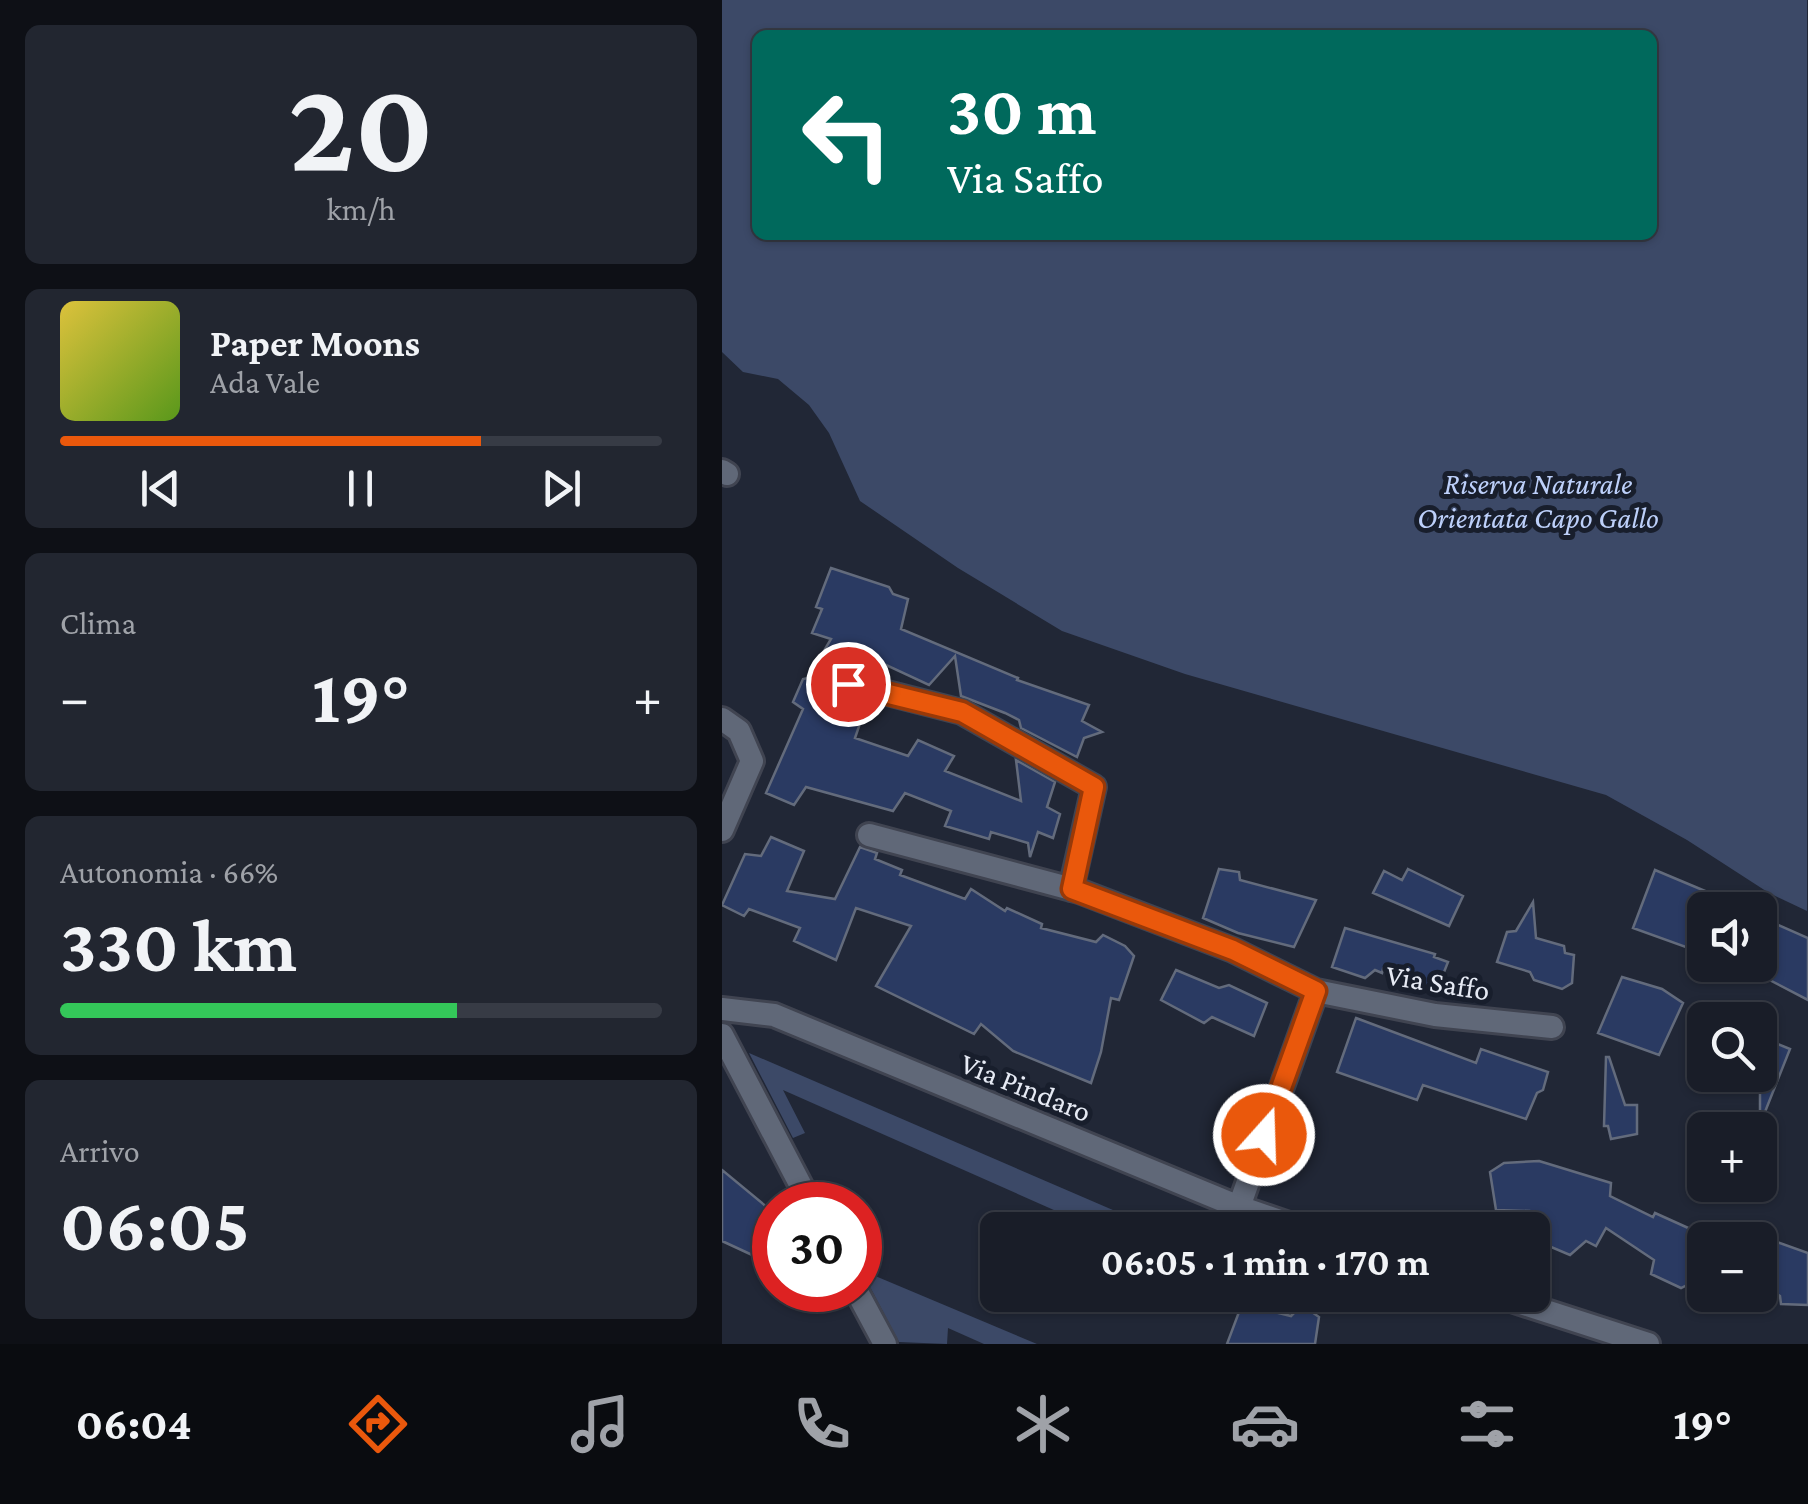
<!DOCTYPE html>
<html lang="it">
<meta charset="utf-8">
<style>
body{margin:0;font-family:"Crimson Pro",serif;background:#222630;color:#f1f3f6;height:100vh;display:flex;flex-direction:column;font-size:38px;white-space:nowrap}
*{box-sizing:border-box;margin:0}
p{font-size:32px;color:#9fa2a8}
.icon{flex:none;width:55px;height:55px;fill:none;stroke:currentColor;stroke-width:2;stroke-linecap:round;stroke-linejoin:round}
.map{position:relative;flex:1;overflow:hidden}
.sheet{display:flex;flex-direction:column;gap:25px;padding:25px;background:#0e1016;width:722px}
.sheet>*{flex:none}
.hud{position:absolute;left:30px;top:30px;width:905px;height:210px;border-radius:15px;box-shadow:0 2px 8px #0004,0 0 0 2px #373b45;background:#00695c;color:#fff;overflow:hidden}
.fabs{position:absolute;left:965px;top:892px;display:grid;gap:20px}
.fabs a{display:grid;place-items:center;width:90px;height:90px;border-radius:15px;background:#191d28;box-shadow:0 2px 8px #0004,0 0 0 2px #373b45;font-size:50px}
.speed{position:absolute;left:30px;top:1182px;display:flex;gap:20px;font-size:50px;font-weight:700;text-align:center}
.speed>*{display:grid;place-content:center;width:130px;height:130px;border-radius:50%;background:#191d28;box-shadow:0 2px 8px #0004,0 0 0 2px #373b45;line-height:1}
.speed .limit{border:15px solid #d22;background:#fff;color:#111}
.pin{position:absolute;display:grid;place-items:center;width:85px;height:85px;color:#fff;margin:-42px;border:5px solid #fff;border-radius:50%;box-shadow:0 2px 10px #0007}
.me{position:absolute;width:110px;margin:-55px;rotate:20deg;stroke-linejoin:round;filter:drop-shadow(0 0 8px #0008)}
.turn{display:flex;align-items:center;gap:35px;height:210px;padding:0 30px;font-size:45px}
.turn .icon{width:130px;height:130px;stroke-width:2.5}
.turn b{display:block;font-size:70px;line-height:85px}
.big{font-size:75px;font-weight:700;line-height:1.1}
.sheet .card{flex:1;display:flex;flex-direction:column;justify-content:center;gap:15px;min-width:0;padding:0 35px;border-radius:15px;background:#222630}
.sheet .dial{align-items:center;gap:0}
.dial b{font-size:130px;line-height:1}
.song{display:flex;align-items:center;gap:30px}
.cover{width:120px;height:120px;border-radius:15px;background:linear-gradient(135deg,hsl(50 70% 55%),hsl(90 70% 35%))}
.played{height:10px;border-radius:5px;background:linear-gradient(90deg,#ea580c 70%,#373b45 70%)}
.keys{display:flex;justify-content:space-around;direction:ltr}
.heat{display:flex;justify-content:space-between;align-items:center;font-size:55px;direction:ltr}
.charge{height:15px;border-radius:8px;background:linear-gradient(90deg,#34c759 66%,#373b45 0)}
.trip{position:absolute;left:258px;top:1212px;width:570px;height:100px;border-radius:15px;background:#191d28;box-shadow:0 2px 8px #0004,0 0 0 2px #373b45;font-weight:700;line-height:100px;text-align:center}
.menu{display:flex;height:160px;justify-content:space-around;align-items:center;background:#0a0c10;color:#9fa2a8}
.menu .icon{width:70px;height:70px}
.menu .selected{color:#ea580c}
.menu b{font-size:45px;color:#f1f3f6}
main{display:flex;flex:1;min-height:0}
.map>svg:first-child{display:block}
</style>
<main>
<section class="sheet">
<div class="card dial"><b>20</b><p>km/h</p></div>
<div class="card">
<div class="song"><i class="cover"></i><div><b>Paper Moons</b><p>Ada Vale</p></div></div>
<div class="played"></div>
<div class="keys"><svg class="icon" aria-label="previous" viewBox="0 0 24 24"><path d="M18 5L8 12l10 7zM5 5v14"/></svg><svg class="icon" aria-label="pause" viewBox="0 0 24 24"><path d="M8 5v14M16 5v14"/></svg><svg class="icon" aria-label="next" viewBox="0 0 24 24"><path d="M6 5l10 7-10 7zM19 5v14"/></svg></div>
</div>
<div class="card"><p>Clima</p>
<div class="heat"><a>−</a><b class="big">19°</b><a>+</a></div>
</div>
<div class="card"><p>Autonomia · 66%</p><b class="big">330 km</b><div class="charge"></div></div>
<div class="card"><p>Arrivo</p><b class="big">06:05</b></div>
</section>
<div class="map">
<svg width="1086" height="1344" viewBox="0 0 1086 1344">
<rect width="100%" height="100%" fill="#212736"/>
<!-- green -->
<path fill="#3c4967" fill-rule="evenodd" d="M0,0H1085V911L1047,893L965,840L884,795L463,674L340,631L236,568L138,501L107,433L87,405L56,379L21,372L0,352ZM35,35H930V235H35Z
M27,1053L435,1229V1230H377L61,1090L83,1133L71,1138Z
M139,1270L315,1344H262L226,1328L225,1344L177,1342Z"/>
<!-- building -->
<path fill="#2a3a62" stroke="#636b7c" stroke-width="2.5" d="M109,568L167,587L171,594L186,599L179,629L296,678L295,680L367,705L360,721L380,732L362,738L355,757L299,728L297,720L283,713L239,696L233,656L207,685L160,663L152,674L123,668L112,678L116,694L144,706L133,738L186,756L196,740L232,756L223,771L299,801L294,760L333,782L325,807L338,814L331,838L316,832L308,857L306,843L269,832L267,839L223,826L229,811L183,793L171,811L84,787L72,805L44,793L81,709L71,702L81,679L86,678L109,639L90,633L100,609L94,607Z
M49,837L82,851L65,891L113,899L138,847L155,853L153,859L180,870L178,875L243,899L249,889L283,911L285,908L320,924L319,928L374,942L381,935L403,946L412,956L397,1000L389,998L379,1052L369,1083L291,1051L259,1024L252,1034L154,986L189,926L134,908L114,960L72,941L78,928L27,909L22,916L0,905L23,854L39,856Z
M497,869L517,872L518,880L594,900L572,947L516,933L481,918Z
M686,869L741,896L727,926L651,893L662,871L680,880Z
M933,870L995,896L989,910H982V925L972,950L911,928Z
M811,902L814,938L842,946L843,953L852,955L850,983L840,989L812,980L808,972L775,962L785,932L794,931Z
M1038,917L1086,938V1000L1038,975Z
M623,928L713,954L712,957L726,962L715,990L661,969L660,973L653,970L643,978L610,967Z
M454,970L497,988L507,985L545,1003L532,1036L490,1017L482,1023L439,1000Z
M900,977L940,989L961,1003L937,1055L876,1033Z
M634,1018L754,1063L759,1049L826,1072L821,1090L815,1093L804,1119L701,1085L695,1100L615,1072Z
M1038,1037L1068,1049L1039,1122H1038Z
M884,1057H887L903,1105H915V1134L889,1139L886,1126H882Z
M817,1161L889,1183L888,1196L931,1217L933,1213L984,1236L972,1266L971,1282L959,1288L929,1274L932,1260L884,1228L874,1246L864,1241L848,1255L810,1239V1230H804L807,1211L774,1210L768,1172L782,1163Z
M0,1170L52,1213V1236L41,1260L0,1241Z
M1038,1236L1086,1253V1305L1059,1304L1058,1296L1038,1284Z
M520,1304L569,1316L580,1305L597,1317L593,1344H505Z"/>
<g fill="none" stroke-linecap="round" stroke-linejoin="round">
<!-- minor casing -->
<g stroke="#404451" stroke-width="28">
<path id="minor" d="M0,471L5,474
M126,683L240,712L372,787L349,889
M0,719L17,731L30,761L0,830
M147,835L357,891L511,950L594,991L713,1015L830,1027
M0,1009L52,1015L517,1207L584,1230
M0,1035L89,1205
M517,1207L594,991
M134,1290L163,1344
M774,1295L926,1344"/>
</g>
<!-- minor -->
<use href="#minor" stroke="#606878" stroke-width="22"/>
</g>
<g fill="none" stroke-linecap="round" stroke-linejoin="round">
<!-- route casing -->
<g stroke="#983908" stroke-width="25">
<path id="route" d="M126,684L240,712L372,787L350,889L511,950L594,991L542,1135"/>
</g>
<!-- route -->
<use href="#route" stroke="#ea580c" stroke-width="18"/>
</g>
<g text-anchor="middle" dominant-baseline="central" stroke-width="10" stroke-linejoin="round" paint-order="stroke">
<!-- park labels -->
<g font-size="30" font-style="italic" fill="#bdd0fa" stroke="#181e2c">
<text x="816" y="483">Riserva Naturale<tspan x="816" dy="34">Orientata Capo Gallo</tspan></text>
</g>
<!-- street labels -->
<g font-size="30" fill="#e6eaf4" stroke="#181e2c">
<text transform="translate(716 982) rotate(9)">Via Saffo</text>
<text transform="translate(304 1087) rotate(22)">Via Pindaro</text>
</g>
</g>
</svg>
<div class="fabs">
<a><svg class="icon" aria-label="sound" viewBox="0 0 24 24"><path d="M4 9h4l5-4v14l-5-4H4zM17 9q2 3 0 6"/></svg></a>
<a><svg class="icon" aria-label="search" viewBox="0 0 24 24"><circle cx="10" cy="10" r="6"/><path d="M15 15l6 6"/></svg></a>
<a>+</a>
<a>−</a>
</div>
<div class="speed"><div class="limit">30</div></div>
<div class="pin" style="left:126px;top:684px;background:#d93025"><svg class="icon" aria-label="arrive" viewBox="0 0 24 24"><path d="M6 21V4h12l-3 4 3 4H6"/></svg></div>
<svg class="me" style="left:542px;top:1135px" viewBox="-20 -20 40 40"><circle r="17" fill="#ea580c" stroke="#fff" stroke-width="3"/><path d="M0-11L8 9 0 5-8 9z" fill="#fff"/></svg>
<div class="trip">06:05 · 1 min · 170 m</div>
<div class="hud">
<div class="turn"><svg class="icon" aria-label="left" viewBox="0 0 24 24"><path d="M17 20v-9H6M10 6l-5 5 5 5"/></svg><div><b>30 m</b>Via Saffo</div></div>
</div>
</div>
</main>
<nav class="menu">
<b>06:04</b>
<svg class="icon selected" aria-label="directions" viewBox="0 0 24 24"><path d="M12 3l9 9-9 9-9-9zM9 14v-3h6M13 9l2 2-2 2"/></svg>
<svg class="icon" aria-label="music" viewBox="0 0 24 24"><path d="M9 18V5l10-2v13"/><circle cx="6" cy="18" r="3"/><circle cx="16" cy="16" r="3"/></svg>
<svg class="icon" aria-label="phone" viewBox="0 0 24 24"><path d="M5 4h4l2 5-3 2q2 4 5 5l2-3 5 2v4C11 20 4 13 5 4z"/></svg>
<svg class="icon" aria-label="climate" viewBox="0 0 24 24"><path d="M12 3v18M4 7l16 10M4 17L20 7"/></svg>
<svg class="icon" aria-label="car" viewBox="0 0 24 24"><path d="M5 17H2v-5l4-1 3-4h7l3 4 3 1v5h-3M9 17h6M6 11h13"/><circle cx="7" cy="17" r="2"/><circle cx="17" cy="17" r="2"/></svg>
<svg class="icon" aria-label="filters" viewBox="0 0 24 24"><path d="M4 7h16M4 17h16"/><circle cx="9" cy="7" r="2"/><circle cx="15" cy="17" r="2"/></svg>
<b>19°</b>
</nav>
